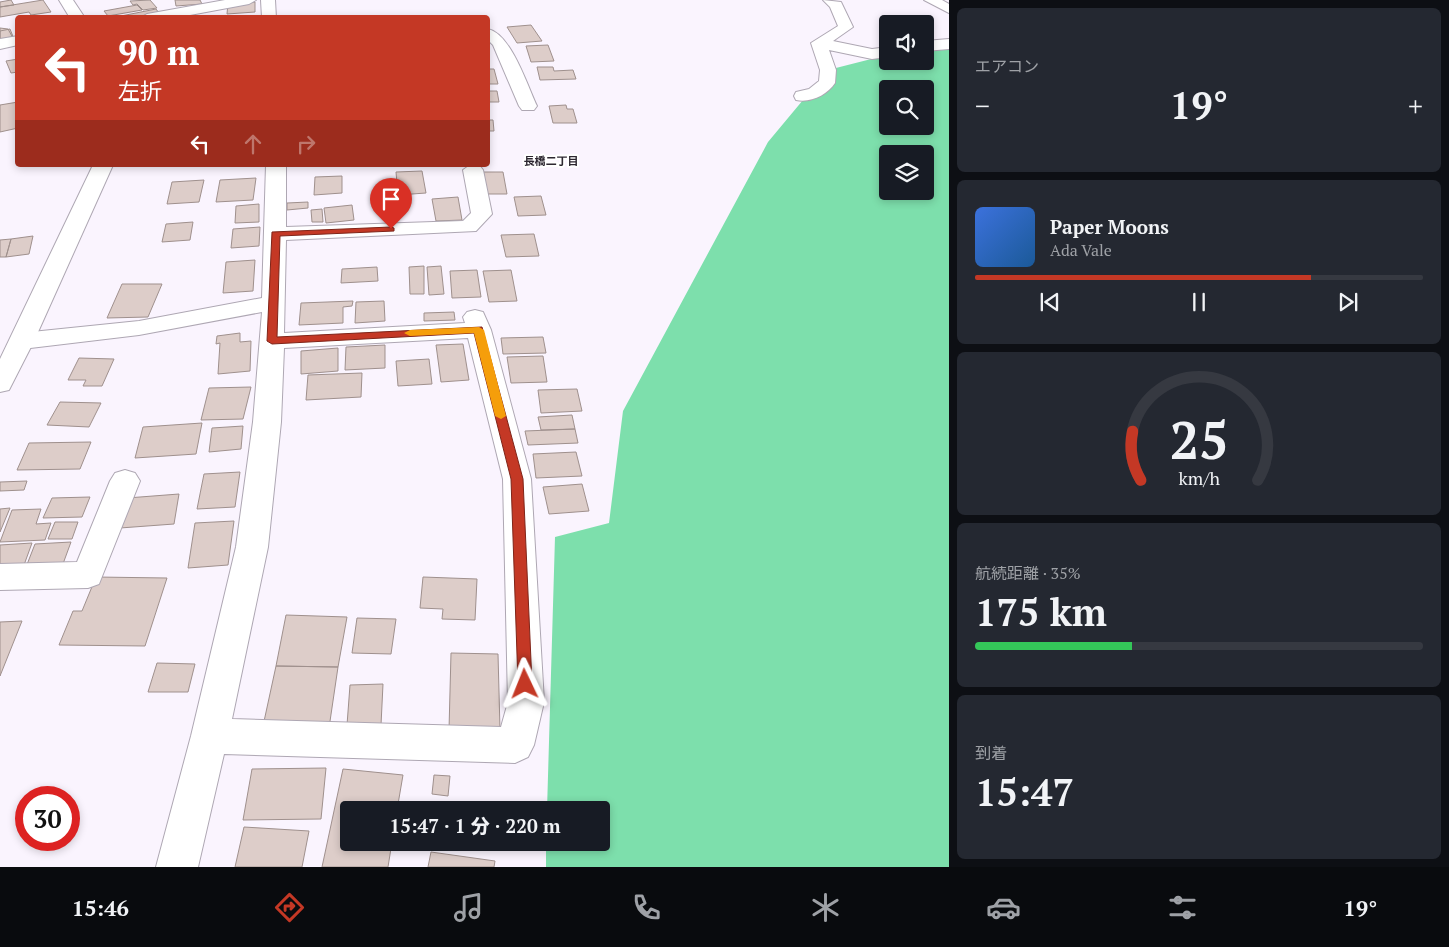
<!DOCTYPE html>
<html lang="ja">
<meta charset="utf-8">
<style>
body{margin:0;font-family:"PT Serif","Noto Sans JP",serif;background:#242831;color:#f1f3f6;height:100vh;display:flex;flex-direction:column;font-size:19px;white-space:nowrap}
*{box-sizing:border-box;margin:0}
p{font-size:16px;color:#9ea1a6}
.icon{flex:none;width:28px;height:28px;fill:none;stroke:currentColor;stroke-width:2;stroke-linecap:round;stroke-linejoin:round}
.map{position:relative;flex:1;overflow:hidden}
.sheet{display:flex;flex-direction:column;gap:8px;padding:8px;background:#0d0f14;width:500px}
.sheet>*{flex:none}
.guide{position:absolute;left:15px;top:15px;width:475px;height:152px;border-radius:5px;box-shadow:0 2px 8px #0003;background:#c43825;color:#fff;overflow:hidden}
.buttons{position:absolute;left:879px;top:15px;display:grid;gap:10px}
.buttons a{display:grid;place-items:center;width:55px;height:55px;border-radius:5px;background:#171b24;box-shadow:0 2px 8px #0003;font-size:25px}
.speed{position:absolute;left:15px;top:786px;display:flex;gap:10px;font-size:25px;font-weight:700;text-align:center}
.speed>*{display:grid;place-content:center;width:65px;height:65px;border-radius:50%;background:#171b24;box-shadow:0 2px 8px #0003;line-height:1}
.speed .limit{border:8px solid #d22;background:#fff;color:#111}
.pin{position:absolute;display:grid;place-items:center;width:42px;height:42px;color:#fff;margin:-51px -21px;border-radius:50% 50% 50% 0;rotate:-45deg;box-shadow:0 0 5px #0007}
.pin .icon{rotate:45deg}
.me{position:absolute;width:55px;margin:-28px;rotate:358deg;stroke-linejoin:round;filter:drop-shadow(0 0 4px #0008)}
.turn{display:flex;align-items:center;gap:18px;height:105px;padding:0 20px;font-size:22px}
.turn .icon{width:65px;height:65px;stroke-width:2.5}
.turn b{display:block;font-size:35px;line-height:42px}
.lanes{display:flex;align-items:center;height:48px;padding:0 20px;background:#0003;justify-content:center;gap:25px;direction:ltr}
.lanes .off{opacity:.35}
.big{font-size:38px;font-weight:800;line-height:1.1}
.sheet .widget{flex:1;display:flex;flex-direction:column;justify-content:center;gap:8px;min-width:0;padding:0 18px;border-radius:8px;background:#242831}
.sheet .dial{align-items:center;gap:0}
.dial svg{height:130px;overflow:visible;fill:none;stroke:#363941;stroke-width:7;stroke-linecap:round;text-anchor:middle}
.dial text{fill:#f1f3f6;stroke:none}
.song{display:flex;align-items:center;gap:15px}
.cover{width:60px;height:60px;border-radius:8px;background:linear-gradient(135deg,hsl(220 70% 55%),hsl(210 70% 35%))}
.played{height:5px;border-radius:2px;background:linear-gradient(90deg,#c43825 75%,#363941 75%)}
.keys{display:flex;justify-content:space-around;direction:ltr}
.heat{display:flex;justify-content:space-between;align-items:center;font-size:28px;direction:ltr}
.charge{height:8px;border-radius:4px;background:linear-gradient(90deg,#34c759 35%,#363941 0)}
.trip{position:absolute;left:340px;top:801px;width:270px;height:50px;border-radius:5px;background:#171b24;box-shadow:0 2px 8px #0003;font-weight:800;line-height:50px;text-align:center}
.tabs{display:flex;height:80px;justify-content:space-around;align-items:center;background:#090b0e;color:#9ea1a6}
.tabs .icon{width:35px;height:35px}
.tabs .active{color:#c43825}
.tabs b{font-size:22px;color:#f1f3f6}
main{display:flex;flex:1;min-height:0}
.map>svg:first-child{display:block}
</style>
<main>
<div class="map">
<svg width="949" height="867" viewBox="0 0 949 867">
<rect width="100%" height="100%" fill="#faf4fe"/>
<!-- forest -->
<path fill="#7ddfac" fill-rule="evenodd" d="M949,44V867H546V843L601,842V810H547L555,537L609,523L623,411L768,142L828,70L887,55L888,61H925V46ZM888,89H925V126H888ZM888,154H925V191H888Z"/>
<!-- building -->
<path fill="#ddcdc9" stroke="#9f908d" d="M11,0L14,5L0,7V2Z
M43,0L51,12L31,15L29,12L0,17V7Z
M150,0L157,8L143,10L137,4L133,5L130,1Z
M175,0H200L202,4L176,6Z
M255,2V12L227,14L228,3Z
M137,5L142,10L108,16L104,11Z
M156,9L159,13L134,18H111Z
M531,25L542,41L517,43L507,27Z
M0,28L8,29L13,38L0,40Z
M10,29L14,39L0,41V31Z
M548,45L554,61L531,62L526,46Z
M18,59V72L11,73L6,61Z
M537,67H553L554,71L573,70L576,79L540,80Z
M488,69H494L498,84H488Z
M488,91H497L499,102H488Z
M18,102V128L0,132V105Z
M566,105L567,109H573L577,123H553L549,106Z
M488,120H493L494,131H488Z
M422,171L426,193L398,195L396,172Z
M481,172H503L507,194H483Z
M342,176V193L314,195L315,177Z
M256,178L253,200L216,202L220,180Z
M204,180L199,202L167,204L172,182Z
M541,196L546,215L518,216L514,197Z
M458,197L462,220L436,221L432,199Z
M308,202V208L287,210V203Z
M259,204V222L235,223L236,206Z
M352,205L354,220L326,223L324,208Z
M322,209L323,222H312L311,210Z
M193,222L190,240L162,242L166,224Z
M260,227L259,246L231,248L233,229Z
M534,234L539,256L506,257L501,235Z
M33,236L29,254L6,257L11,239Z
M11,239L6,257H0V240Z
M255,260L253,291L223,293L226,262Z
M424,266V294H410L409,267Z
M441,266L444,294L429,295L427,267Z
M377,267L378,281L341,283L342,269Z
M477,270L481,297L452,298L450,271Z
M511,270L517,301L489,302L483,271Z
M122,284H162L148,317L107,318Z
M353,301L352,306L343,307V323L299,325L301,303Z
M384,301L385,321L355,323L356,302Z
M454,312L455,320L424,321V313Z
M240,333V342L251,341L250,371L218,374L220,343L216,344L217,336Z
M543,337L546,353L503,354L501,338Z
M463,344L469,380L441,382L436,345Z
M385,345V368L345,370L346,347Z
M338,348V371L301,374V351Z
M543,356L547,382L511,383L507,357Z
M79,358L114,359L102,386H83L86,380H68Z
M429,359L432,384L398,386L396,361Z
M362,373L361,397L306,400L308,375Z
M251,387L243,419L201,420L209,388Z
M577,389L582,411L541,413L538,390Z
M60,402L101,403L89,427L47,425Z
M572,415L575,429L541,430L538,417Z
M202,423L196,454L135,458L143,427Z
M243,426L241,449L209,452L212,428Z
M575,429L578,443L528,445L525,431Z
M91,442L80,469L17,470L29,443Z
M576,452L582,476L536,478L533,454Z
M240,472L235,507L197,509L204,474Z
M27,481L24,490L0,491V482Z
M582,484L589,511L549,514L543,487Z
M179,494L174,524L120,528L127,498Z
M90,497L82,517L43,518L52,498Z
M10,508L0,532V509Z
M41,509L36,524L51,523L45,540L0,542L12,510Z
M234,521L228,565L188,568L195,523Z
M55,522H78L72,539H48Z
M71,542L56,583L19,585L35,544Z
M32,543L16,587L0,588V545Z
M96,577L167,578L145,646L59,645L73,611H82Z
M423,577L477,579L475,620L442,619L443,609L420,608Z
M286,615L347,617L338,667L276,666Z
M357,618L396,619L391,654L352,653Z
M22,621L0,676V622Z
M451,653L498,654L500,730H449Z
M157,663L195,664L188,692H148Z
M276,666L338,667L329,728L263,726Z
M383,684L381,725H347L350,685Z
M326,768L321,819L243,820L252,769Z
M343,769L403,775L397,810H349V842H392L388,867H322Z
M434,775L450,776L448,796L432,794Z
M244,827L309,831L302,867H235Z
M431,852L495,861L494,867H428Z"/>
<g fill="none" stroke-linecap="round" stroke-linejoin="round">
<!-- minor casing -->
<g stroke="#aea7b3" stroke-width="2">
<path id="minor" d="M225,0H256L249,4L174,18H140L147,14Z
M261,0H275L276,18H262Z
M823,0L841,2L853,27L833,41L872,49L888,47V57L872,59L829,50L836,70L835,83C827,95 811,103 796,100L794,96L796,92L809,89L819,81L820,70L811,43L838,26L830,7Z
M924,0H942L949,4V13Z
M488,29C511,34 527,85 537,106L534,110H522L519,106L493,45L488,40Z
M18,36V45L0,49V39Z
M949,39V49L925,51V41Z
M266,165H286V227L463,221L471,213L463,170L470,165L480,166L483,170L492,214L476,231L286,240L284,333L465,323L463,317L467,312L475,310L483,312L491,330L531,479L544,702L534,745L528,757L515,763L224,754L198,867H156L191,736L236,547L253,422L262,312L139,335L22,349L13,346L10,341L13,336L22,333L139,321L262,298ZM468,338L503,479L508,702L501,727L232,719L268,547L281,422L284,348Z
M125,470L135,473L140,481L99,584L88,588L0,590V564L77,562L110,481L115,473Z"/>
</g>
<!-- tertiary casing -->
<g stroke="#aea7b3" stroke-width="2">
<path id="tertiary" d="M59,0H73L85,18H70Z
M93,165H113L34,341L9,390L0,392V359Z"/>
</g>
<!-- minor -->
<use href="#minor" fill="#fff" fill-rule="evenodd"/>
<!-- tertiary -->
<use href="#tertiary" fill="#fff" fill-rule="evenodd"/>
</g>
<!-- route -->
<path fill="#c43825" stroke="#7f2418" d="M391,227L394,228V231L280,236L277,337L482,327L523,479L532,684L530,688L525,690L520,688L518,684L511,479L474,333L272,344L267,341L272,232Z"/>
<!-- slow -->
<path fill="#f59e0b" d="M479,327L484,330L506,416L501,419L495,416L474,333L410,336L404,333L410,330Z"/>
<g text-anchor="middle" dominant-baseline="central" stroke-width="4" stroke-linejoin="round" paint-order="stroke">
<!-- far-neighbourhood labels -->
<g font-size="11" font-weight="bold" fill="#2c2730" stroke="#fff">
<text x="551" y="161">長橋二丁目</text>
</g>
</g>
</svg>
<div class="buttons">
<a><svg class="icon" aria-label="sound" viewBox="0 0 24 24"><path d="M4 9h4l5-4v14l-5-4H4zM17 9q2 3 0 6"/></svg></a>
<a><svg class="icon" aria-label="search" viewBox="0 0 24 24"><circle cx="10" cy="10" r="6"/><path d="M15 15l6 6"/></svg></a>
<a><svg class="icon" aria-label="layers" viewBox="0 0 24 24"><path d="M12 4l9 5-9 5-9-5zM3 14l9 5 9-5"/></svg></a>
</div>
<div class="speed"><div class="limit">30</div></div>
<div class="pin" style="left:391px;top:229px;background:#d93025"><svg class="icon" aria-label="arrive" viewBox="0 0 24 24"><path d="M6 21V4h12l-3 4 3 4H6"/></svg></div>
<svg class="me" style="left:525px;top:684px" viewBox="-20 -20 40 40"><path d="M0-17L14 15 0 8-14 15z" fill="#c43825" stroke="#fff" stroke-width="4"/></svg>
<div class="trip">15:47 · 1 分 · 220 m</div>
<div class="guide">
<div class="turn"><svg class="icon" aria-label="left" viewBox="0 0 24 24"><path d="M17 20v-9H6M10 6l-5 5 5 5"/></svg><div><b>90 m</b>左折</div></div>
<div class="lanes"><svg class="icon" aria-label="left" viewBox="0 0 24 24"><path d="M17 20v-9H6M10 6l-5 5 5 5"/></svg><svg class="icon off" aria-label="ahead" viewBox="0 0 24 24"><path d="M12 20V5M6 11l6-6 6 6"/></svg><svg class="icon off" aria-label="right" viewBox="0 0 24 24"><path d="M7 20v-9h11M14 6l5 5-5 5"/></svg></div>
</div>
</div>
<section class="sheet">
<div class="widget"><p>エアコン</p>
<div class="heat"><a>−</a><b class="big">19°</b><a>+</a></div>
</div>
<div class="widget">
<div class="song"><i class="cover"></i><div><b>Paper Moons</b><p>Ada Vale</p></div></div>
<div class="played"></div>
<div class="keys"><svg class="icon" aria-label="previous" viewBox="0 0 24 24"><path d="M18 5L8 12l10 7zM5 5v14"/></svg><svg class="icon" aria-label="pause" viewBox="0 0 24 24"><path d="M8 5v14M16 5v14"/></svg><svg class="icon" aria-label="next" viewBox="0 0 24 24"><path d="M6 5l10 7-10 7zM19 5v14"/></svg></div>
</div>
<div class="widget dial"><svg viewBox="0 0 100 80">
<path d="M14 69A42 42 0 1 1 86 69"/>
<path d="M14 69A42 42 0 0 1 9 39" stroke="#c43825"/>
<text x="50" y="56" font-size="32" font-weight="700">25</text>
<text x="50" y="72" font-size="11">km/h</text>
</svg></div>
<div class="widget"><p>航続距離 · 35%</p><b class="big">175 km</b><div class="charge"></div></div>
<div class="widget"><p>到着</p><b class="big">15:47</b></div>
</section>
</main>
<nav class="tabs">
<b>15:46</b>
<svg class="icon active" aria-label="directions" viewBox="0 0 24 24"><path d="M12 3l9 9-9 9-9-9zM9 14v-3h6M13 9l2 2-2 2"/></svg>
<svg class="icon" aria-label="music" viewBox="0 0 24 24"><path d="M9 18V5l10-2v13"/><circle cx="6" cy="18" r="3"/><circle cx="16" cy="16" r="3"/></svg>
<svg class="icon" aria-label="phone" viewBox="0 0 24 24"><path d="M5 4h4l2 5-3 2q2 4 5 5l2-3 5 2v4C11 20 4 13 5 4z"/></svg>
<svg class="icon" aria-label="climate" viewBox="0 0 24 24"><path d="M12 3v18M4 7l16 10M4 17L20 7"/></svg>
<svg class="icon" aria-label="car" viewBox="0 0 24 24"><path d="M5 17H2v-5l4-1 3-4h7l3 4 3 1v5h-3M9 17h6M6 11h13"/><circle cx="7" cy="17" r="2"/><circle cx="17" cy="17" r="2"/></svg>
<svg class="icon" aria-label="filters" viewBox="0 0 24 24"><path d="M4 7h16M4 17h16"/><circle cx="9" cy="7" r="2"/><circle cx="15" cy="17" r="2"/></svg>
<b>19°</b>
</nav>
